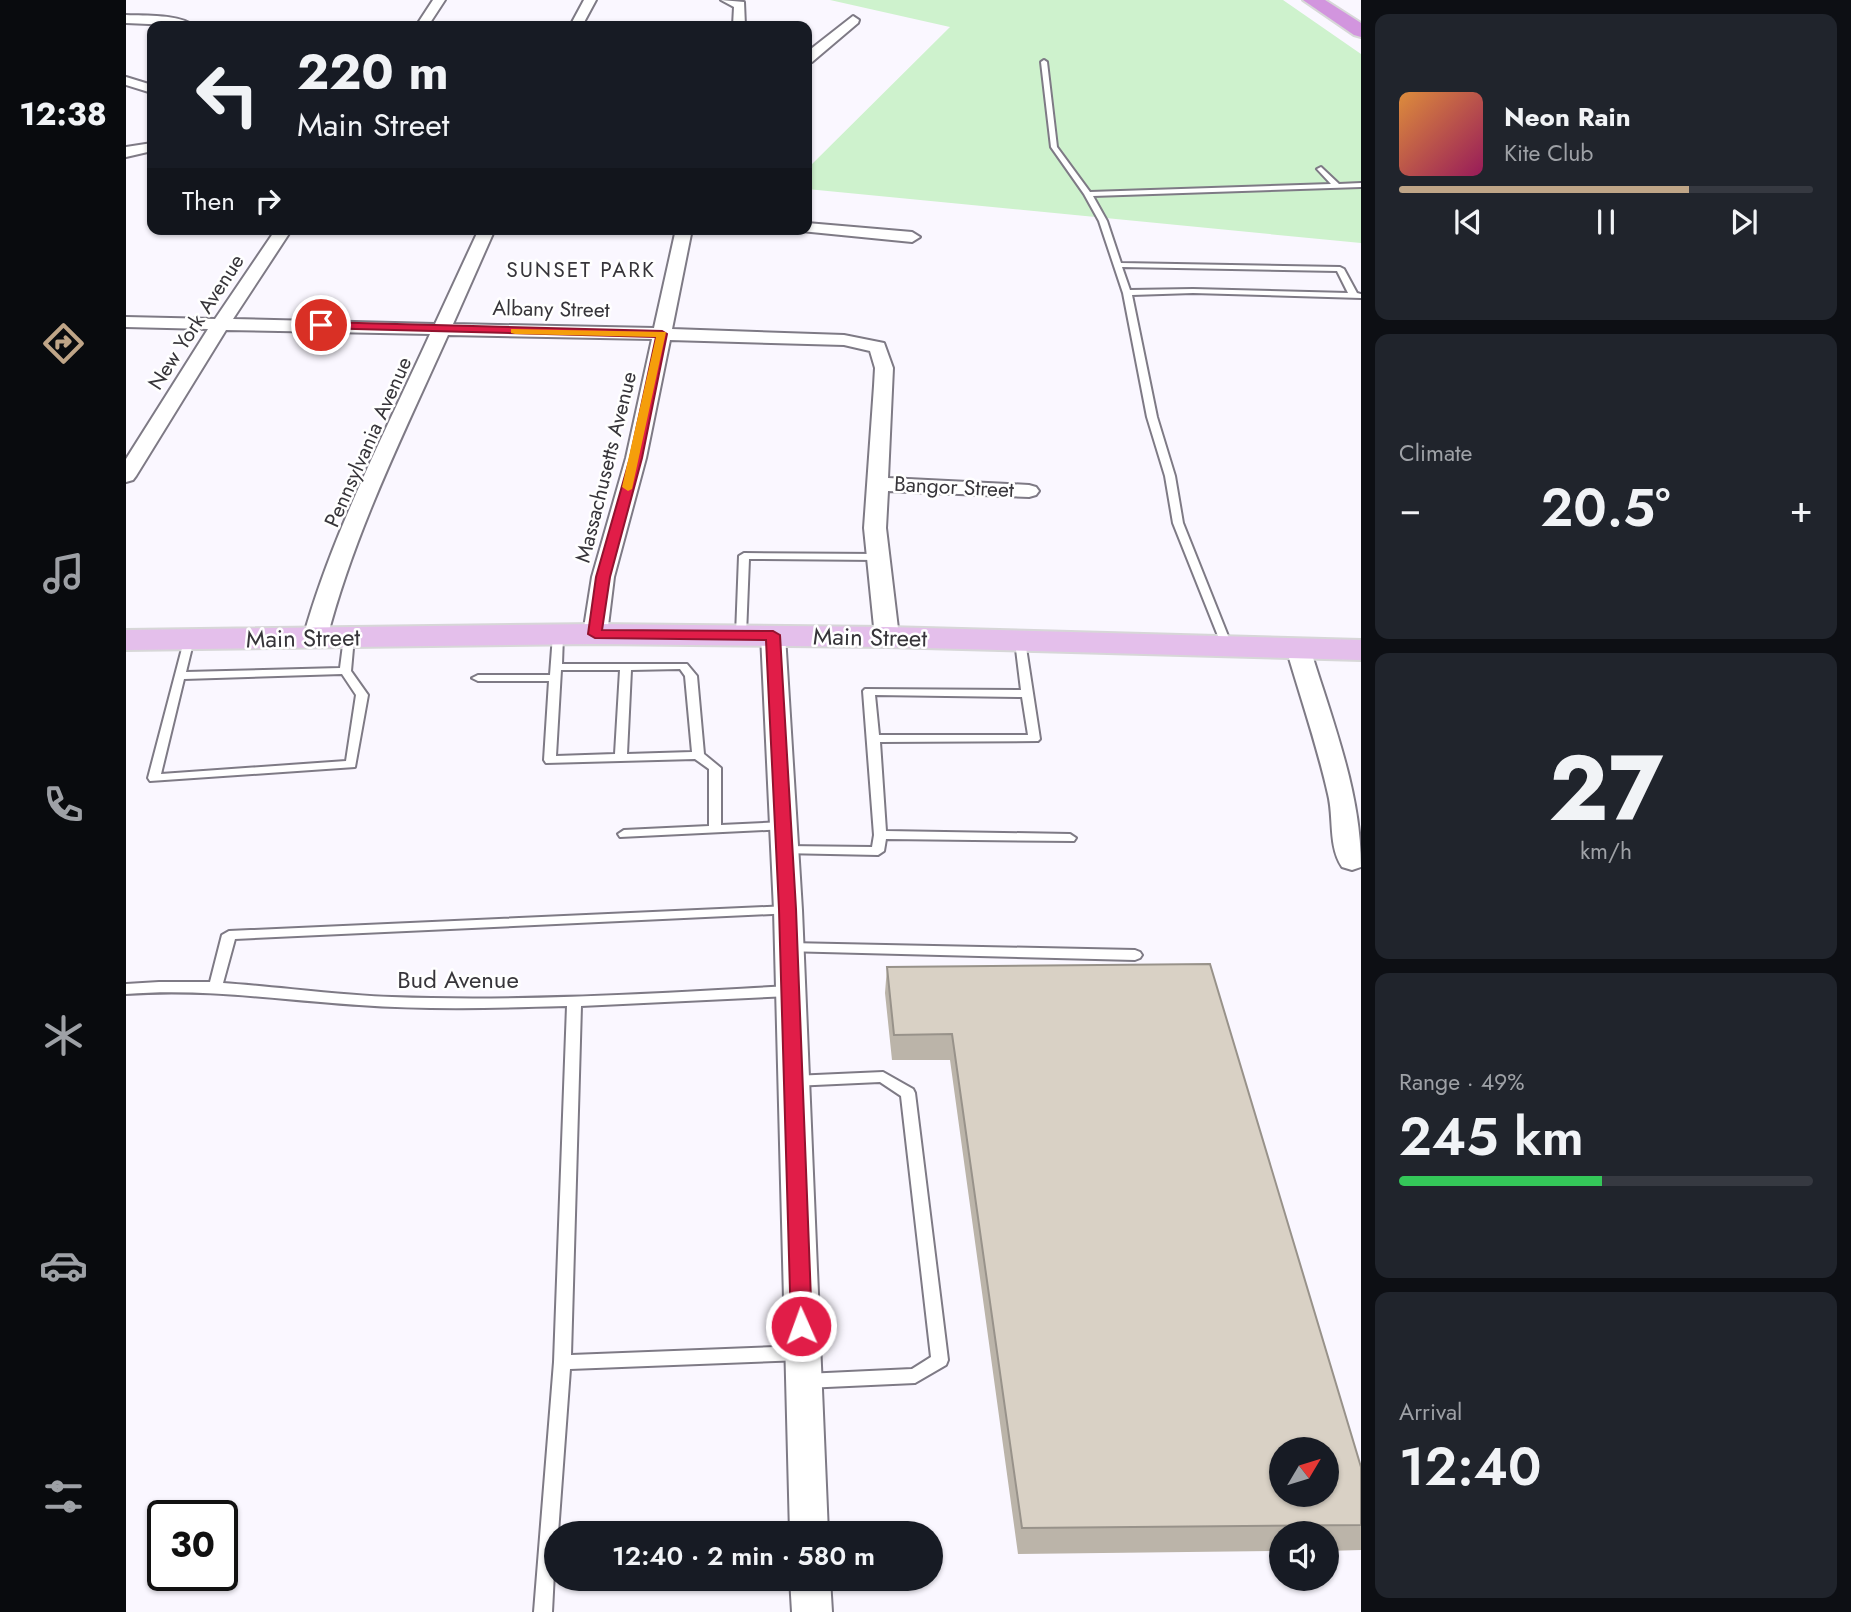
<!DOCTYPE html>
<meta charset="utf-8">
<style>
body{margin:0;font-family:Jost,sans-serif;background:#20242c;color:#f1f3f6;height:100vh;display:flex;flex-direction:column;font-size:26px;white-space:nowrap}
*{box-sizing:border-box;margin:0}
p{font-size:23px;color:#9ea1a6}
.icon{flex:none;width:38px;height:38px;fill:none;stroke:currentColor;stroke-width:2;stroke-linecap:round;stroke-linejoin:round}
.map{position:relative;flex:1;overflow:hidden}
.sheet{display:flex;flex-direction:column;gap:14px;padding:14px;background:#0d0f14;width:490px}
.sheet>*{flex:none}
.top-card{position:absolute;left:21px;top:21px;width:665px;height:214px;border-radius:14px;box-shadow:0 2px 5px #0004;background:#171b24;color:#f1f3f6;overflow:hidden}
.needle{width:46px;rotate:52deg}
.buttons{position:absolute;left:1143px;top:1437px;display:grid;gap:14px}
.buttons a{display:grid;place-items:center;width:70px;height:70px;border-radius:50%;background:#171b24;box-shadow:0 2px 5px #0004;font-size:35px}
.speed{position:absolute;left:21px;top:1500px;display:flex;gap:14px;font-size:35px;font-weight:700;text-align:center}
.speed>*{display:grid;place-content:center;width:91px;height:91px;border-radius:50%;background:#171b24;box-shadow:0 2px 5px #0004;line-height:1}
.speed .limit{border:4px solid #111;border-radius:10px;background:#fff;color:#111}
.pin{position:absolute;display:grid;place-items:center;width:60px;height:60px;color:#fff;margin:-30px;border:4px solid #fff;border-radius:50%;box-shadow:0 2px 7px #0007}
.me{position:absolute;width:77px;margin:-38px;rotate:358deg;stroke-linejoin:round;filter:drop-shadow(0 0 5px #0008)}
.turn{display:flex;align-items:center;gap:24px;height:147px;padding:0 35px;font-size:32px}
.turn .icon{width:91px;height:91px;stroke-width:2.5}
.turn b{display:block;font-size:49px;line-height:60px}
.then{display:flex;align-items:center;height:66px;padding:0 35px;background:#0003;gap:14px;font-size:26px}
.big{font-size:52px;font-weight:600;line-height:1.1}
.sheet .tile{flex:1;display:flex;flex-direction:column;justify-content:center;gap:10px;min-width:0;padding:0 24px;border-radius:14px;background:#20242c}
.sheet .dial{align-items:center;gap:0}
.dial b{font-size:91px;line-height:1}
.song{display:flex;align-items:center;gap:21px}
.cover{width:84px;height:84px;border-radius:10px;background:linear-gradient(135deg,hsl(30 70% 55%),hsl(330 70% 35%))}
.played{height:7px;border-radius:4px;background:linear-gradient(90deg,#bfa587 70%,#363941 70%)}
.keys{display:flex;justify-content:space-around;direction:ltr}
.heat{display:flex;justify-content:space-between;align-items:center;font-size:38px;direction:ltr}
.charge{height:10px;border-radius:5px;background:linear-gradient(90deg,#34c759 49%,#363941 0)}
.trip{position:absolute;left:418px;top:1521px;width:399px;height:70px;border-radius:35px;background:#171b24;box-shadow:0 2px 5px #0004;font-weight:600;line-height:70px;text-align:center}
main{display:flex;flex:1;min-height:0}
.tabs{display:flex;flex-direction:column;width:126px;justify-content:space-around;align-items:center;background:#090b0e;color:#9ea1a6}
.tabs .icon{width:49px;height:49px}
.tabs .selected{color:#bfa587}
.tabs b{font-size:32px;color:#f1f3f6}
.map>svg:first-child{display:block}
</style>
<main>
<nav class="tabs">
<b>12:38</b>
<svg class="icon selected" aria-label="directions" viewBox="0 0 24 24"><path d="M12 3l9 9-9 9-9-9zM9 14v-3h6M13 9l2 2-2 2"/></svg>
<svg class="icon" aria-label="music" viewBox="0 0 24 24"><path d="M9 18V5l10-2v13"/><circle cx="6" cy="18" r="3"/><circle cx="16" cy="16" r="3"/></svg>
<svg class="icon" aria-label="phone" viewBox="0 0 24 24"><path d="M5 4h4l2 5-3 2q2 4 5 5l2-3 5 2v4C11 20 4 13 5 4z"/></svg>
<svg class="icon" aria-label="climate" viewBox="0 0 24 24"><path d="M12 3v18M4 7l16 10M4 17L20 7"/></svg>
<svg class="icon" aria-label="car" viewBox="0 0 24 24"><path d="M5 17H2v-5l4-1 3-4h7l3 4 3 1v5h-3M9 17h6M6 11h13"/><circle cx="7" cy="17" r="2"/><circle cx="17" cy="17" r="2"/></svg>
<svg class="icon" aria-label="filters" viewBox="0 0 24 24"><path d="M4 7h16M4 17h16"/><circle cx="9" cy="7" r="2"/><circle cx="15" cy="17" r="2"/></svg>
</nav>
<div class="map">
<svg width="1235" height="1612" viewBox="0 0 1235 1612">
<rect width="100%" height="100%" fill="#faf7ff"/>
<!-- green -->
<path fill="#cef2cd" d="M704,0H1157L1235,54V243L681,189V169L824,27Z"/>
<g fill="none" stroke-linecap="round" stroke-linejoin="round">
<!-- lane casing -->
<g stroke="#7e7a85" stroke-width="4">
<path id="lane" d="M918,60L921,62L931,147L964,192L1205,184L1191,169L1195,167L1213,184L1235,183V187L967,196L981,221L995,263L1214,267L1218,269L1231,293L1235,294V298L1067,293L1006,295L1031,417L1049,476L1057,523L1106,646L1105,648H1097L1096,646L1047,523L1039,476L1021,417L997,293L973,221L958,194L925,147L915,62ZM996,267L1211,271L1222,293L1067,289L1004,290Z
M618,553L752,554L757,557L752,560L623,559L620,635L615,638L610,635L613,556Z
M432,632L437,635L436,664H561L571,676L578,754L595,768V825L657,822L661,823L663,826L661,829L494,837L492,834L498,830L583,826V769L569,759L420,763L418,760L423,681H352L346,678L352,675H424L427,635ZM554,669L559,676L566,752L501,754L505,670ZM435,670H494L489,754L430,756Z
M223,634L228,637L225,671L242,695L229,767L24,781L22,778L59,637L63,636L68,639L60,672L214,668L218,637ZM216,674L230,695L220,761L35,774L58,679Z
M894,638L899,641L914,739L912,741L754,742L760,831L944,834L950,838L948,841L760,839L758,851L752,855L655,853L653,850L659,846L746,847L748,835L737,691L739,689L895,690L889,641ZM749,695L896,697L902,735H753Z
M662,906L669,910L667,913L109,939L97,983C154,987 210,995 266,997C399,1002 532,993 664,986L669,988L671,991L669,994L664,996L455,1006L445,1355L676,1346L682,1348L684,1353L682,1358L676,1360L444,1369L432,1533H430L426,1612H408L428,1362L441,1006C372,1008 302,1010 233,1005C155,1000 79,988 0,994V984L33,982H84L96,935L103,931Z
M663,943L1009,950L1014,952L1016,955L1014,958L1009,960L658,951L656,948L658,945Z
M757,1072L787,1089L789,1093L822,1360L820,1365L789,1383L679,1388L673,1386L671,1381L673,1376L679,1374L786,1369L805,1357L775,1096L754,1082L667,1086L662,1085L660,1081L662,1077L667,1076Z"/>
</g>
<!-- street casing -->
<g stroke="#7e7a85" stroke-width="4">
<path id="street" d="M307,0H319L302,26H290Z
M458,0H470L456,26H444Z
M595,0L618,2L619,26H607L608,7Z
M0,15C20,16 53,14 68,26L0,23Z
M727,16L733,20L732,23L686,62L681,63V52Z
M0,77L26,85V93L0,85Z
M26,143V151L0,157V147Z
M681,223L786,232L794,237L786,242L675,231L674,229H681Z
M150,229H166L107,319L309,324L353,229H369L327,324L528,328L550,229H566L546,329L718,335L758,343L767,368L762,478L903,485L910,487L913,491L910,495L903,497L762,491L760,528L773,637L769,642H753L749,637L738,528L748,386L749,368L744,351L718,345L544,340L520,458L488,577L481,634L477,639H461L457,634L466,577L500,458L526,339L322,335C278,433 228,533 201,638L197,643H181L177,638C206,533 259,433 304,334L100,330L10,476L7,480L0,482V459L82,329L0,327V317L89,319Z
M647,628L655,630L659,635L676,910L702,1533H664L648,910L635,635L639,630Z
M1172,641L1180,643L1184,648C1206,720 1235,792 1235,867L1226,870L1216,867C1202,846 1208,817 1202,794C1191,745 1174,696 1160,648L1164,643Z
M664,1578H704L706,1612H666Z"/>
</g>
<!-- primary casing -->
<g stroke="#d7d7d8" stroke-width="4">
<path id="primary" d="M469,624L761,627L1235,640V660L761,647L469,644L0,650V630Z"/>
</g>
<!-- highway casing -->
<g stroke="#d7d7d8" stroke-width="4">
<path id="highway" d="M1177,0H1199L1235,23V37L1228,35Z"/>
</g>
<!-- lane -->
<use href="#lane" fill="#fff" fill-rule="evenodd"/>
<!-- street -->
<use href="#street" fill="#fff" fill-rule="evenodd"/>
<!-- primary -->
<use href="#primary" fill="#e4bfeb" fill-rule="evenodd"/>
<!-- highway -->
<use href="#highway" fill="#d295de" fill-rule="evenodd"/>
</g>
<!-- wall -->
<path fill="#bbb4a9" d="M1084,964L1235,1467V1550L1200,1551V1533H1155V1551L892,1554L824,1060H766L759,993L761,967Z"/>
<!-- building -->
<path fill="#d9d1c5" stroke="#98928a" stroke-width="2" fill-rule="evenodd" d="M1084,964L1235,1467V1525L896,1528L826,1034L768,1035L761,967ZM1155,1449H1200V1494H1155Z"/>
<!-- route -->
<path fill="#e11d48" stroke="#92132f" stroke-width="2" d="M195,322L536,331L541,334L516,458L484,577L476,630L647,631L654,635L670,909L686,1326L683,1332L675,1335L668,1332L665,1326L653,909L640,640L469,638L462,634L470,577L504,458L530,337L191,328L189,325Z"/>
<!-- slow -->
<path fill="#f59e0b" d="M385,329L540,332L506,489L502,491L496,487L530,337L389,334L385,333Z"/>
<g text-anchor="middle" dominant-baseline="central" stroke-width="5" stroke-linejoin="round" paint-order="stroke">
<!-- far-neighbourhood labels -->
<g font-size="21" letter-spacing="2" fill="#37353a" stroke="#fff">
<text x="455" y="270">SUNSET PARK</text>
</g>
<!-- far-street labels -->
<g font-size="21" fill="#37353a" stroke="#fff">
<text transform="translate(425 309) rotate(1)">Albany Street</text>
<text transform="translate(70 322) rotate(-57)">New York Avenue</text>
<text transform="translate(242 442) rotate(-66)">Pennsylvania Avenue</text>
<text transform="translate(480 467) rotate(-76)">Massachusetts Avenue</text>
<text transform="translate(828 487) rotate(3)">Bangor Street</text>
</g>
<!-- street labels -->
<g font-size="24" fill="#37353a" stroke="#fff">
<text transform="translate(744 637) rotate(1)">Main Street</text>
<text transform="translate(177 638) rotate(-1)">Main Street</text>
<text x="332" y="979">Bud Avenue</text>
</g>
</g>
</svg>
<div class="buttons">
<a><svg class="needle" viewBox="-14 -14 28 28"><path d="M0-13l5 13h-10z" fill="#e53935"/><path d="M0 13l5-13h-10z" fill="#9ea1a6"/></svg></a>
<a><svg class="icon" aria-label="sound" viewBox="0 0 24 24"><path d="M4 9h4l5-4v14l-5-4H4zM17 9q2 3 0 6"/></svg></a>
</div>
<div class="speed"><div class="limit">30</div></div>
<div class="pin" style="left:195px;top:325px;background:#d93025"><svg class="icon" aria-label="arrive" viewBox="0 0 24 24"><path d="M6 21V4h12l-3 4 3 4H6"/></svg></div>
<svg class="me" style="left:675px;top:1326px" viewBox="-20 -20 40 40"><circle r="17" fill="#e11d48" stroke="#fff" stroke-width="3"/><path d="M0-11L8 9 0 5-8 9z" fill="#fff"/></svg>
<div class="trip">12:40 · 2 min · 580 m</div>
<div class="top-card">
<div class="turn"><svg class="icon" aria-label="left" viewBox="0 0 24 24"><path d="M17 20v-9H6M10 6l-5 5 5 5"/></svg><div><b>220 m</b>Main Street</div></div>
<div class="then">Then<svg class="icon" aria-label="right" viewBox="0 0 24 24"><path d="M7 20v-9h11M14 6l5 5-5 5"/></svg></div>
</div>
</div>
<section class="sheet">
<div class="tile">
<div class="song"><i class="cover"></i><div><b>Neon Rain</b><p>Kite Club</p></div></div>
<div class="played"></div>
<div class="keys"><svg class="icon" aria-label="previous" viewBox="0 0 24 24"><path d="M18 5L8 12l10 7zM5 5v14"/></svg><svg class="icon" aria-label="pause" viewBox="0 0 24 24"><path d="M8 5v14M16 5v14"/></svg><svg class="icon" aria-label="next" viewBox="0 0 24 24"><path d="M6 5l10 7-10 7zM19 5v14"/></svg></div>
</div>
<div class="tile"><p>Climate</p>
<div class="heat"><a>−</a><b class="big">20.5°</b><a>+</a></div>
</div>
<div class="tile dial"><b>27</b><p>km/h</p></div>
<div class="tile"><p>Range · 49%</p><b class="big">245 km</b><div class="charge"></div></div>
<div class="tile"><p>Arrival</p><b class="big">12:40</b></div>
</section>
</main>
